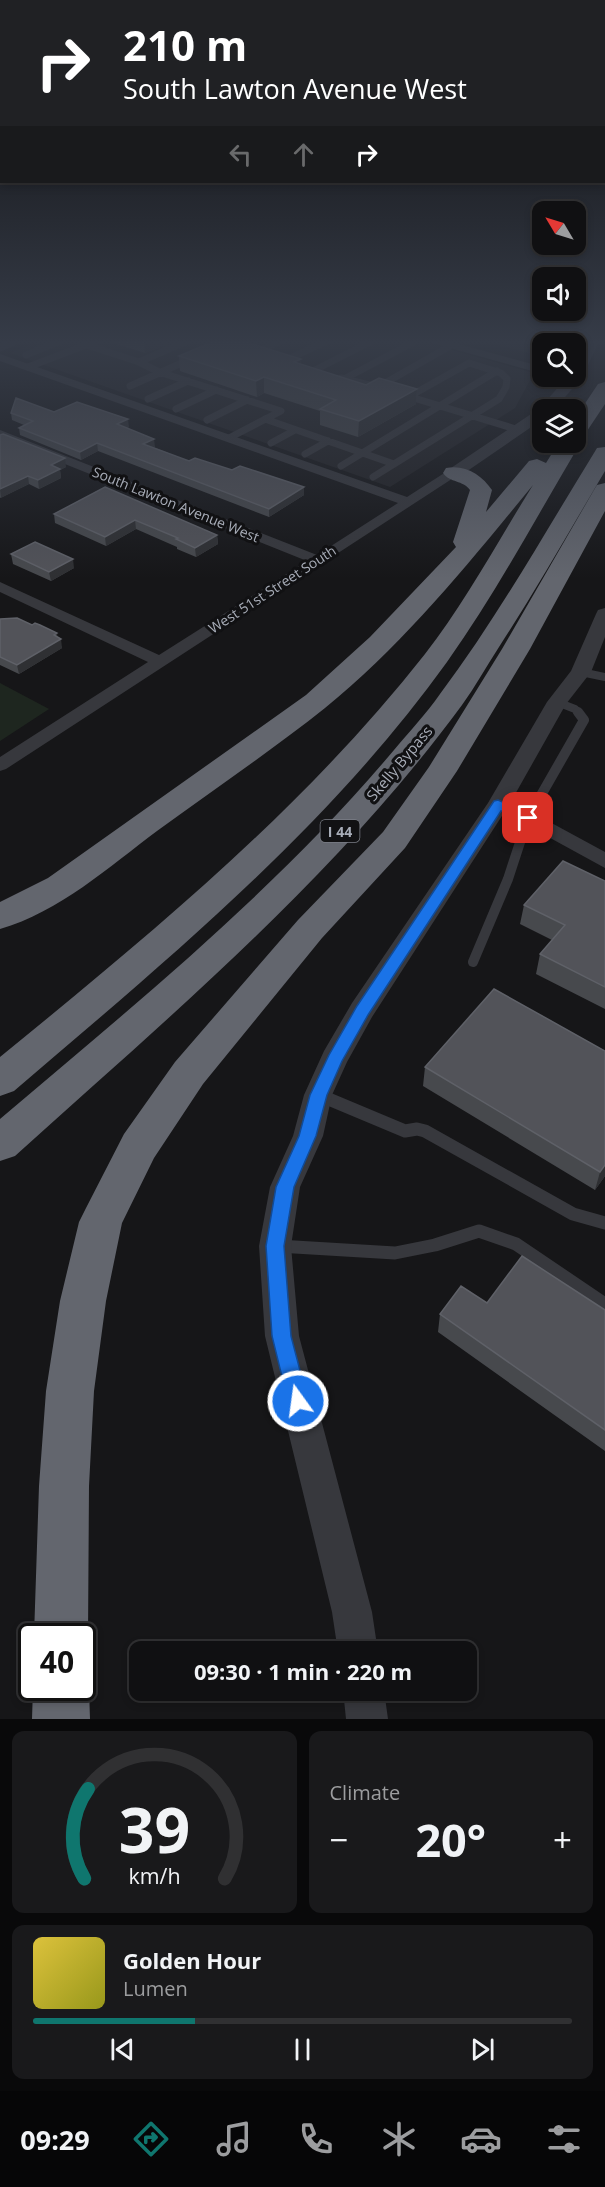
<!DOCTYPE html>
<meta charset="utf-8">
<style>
body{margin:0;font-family:"Open Sans",sans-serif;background:#19191b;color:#f1f3f6;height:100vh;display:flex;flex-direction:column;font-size:22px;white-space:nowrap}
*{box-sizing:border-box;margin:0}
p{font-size:20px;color:#9c9d9f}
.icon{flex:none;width:33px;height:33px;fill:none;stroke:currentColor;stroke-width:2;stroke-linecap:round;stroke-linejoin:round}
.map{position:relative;height:1719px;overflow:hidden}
.details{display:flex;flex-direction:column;gap:12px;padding:12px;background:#09090a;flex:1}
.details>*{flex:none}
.hud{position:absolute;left:0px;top:0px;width:606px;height:183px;box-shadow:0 3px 9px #0003,0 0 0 2px #303032;background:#202124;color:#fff;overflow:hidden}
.needle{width:39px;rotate:308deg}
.tools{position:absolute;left:532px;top:201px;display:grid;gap:12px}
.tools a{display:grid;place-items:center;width:54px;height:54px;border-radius:12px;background:#101012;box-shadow:0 3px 9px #0003,0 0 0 2px #303032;font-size:30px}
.speed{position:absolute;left:18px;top:1623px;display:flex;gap:12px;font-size:30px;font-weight:700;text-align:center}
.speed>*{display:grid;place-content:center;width:78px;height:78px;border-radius:50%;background:#101012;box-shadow:0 3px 9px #0003,0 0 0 2px #303032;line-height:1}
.speed .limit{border:3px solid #111;border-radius:9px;background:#fff;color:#111}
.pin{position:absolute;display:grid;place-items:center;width:51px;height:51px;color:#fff;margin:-26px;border-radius:12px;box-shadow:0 3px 9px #0006}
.me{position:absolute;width:66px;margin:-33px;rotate:346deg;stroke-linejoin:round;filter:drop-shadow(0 0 4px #0008)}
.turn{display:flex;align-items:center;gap:21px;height:126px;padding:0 24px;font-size:27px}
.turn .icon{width:78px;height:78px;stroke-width:2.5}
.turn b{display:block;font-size:42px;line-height:51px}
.lanes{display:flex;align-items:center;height:57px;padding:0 24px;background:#0003;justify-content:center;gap:30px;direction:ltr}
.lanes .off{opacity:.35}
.big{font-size:45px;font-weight:700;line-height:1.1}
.details .widget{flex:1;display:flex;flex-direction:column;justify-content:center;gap:9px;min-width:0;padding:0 21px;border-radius:12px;background:#19191b}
.details .dial{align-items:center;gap:0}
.dial svg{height:156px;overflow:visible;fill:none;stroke:#303032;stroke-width:7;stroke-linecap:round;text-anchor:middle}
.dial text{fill:#f1f3f6;stroke:none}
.song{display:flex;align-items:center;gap:18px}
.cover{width:72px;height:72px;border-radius:9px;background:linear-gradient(135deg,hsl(50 70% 55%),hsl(60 70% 35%))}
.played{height:6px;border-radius:3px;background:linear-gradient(90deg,#0f766e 30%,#303032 30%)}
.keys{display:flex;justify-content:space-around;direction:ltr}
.heat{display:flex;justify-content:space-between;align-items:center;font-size:33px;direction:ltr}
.details .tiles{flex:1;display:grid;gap:12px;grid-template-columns:1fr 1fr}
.widget:last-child{grid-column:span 2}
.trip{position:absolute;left:129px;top:1641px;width:348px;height:60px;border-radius:12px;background:#101012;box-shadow:0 3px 9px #0003,0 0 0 2px #303032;font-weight:700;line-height:60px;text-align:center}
.dock{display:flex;height:96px;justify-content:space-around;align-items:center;background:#060607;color:#9c9d9f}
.dock .icon{width:42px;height:42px}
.dock .on{color:#0f766e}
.dock b{font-size:27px;color:#f1f3f6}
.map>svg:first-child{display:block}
</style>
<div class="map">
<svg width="605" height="1719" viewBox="0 0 605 1719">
<rect width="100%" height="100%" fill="#161618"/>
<!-- built -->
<path fill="#222225" d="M45,339H412L534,373L515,408L390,487L10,353Z
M476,339H565L564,343L543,344V357Z"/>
<!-- green -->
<path fill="#1e261f" d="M0,683L49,709L0,741Z"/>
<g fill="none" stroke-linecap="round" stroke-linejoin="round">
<!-- service-far3 -->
<path stroke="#37383d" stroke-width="7" d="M511,339H529
M87,345L139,362L192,339
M0,348L14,342L5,339
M254,353L285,339
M26,355L65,339
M139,362L159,372L281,411L229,438
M282,362L331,339
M28,367L102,339
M311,372L376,339
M341,378L381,388
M344,379L414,342
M130,386L193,358
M378,387L452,345
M404,395L519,430
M148,399L188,381
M176,409L216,390
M265,419L394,464
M207,420L247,400
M271,443L295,430
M305,454L328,441
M341,466L497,371
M373,477L499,399L506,387L507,379L501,373L469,363L410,396"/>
<!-- service-far2 -->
<path stroke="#37383d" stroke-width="8" d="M581,672L605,677
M557,702L575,709L579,714"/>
<!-- service-far1 -->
<path stroke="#37383d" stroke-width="10" d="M473,962L508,879L528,818L584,720L578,712"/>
<!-- service -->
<path stroke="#37383d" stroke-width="13" d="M319,1095L405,1131L417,1129L425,1131L573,1214L605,1223
M278,1246L395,1253L435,1245L479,1231L516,1244L605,1304"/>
<!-- minor -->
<path fill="#37383d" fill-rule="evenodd" d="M424,339H440L543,367V374L425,341Z
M0,354L407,497L449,470H459L461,473L6,769L0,771V757L148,662L0,592V582L159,655L307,561L0,438V430L317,555L398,503L0,361Z
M498,799L535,814L605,852V868L521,822L491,809L489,805L491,801Z"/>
<!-- tertiary -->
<path fill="#37383d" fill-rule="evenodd" d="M587,339H600L583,376L554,410H543V419L460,476H448L446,473L448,470L540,408L568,376H576V361Z
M605,608V637L591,672L566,704L509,805L372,1017L347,1062L332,1095L323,1136L300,1187L291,1246L299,1336L372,1612L378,1652H338L332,1612L265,1336L259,1246L270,1187L293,1136L304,1095L324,1051L352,1003L488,803L547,702L571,671L596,614L598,610Z
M343,1690H384L388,1719H346Z"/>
<!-- motorway -->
<path fill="#63666e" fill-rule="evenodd" d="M605,382V404L583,437L578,439L581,442C537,516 496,593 447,662C328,828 167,960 14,1091L0,1096V1057C152,933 303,809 425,654C465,603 498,541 533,485C469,563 404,644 325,708C271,751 213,790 157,831C109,867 59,912 0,929V902L48,878L306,695L370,637L456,547L453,542L470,490C463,480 450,483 443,473L446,468C465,464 482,475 492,490L486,512L529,461L537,459L546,463L559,442H576V417L598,384Z
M605,447V471C570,530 536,590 499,647C486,667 475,687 462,705C335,878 172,1014 15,1156L0,1161V1119C138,1002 277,889 394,750C409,732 426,714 440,694C497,618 544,534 594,453L597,448Z
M605,483V511L530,649L457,771L405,848L322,938L203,1084L154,1158L122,1223L106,1301L94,1391L89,1486L88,1636L82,1650V1636H34L39,1486L46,1391L60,1301L79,1222L86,1208L124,1134L175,1062L298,920L383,832L429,767L502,649L594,490L597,485Z
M82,1672L89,1688L90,1719H32L33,1688H82Z"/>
</g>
<!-- wall -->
<path fill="#47494d" d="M110,339H181L145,353L110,342Z
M179,356L301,364L366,385L417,389L416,404L358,437L320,425V411L264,393L257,397L180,371Z
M54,412L129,427L127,428L155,447H153L189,461L304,495L269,517L98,451L81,460L20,435L19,428L24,425L12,420L11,413Z
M0,435L66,467L60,470L61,478L39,489L29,484L0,498Z
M105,487L217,535L218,544L196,557L177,549V547L136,529L106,546L55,523L54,514Z
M11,554L74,568L51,581L13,564Z
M0,619L58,638L62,648L19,674L0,665Z
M605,881V1009L536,974L540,954L552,940L520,924L524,905Z
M605,1051V1176L595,1190L423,1086L425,1067Z
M487,1303L605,1310V1451L438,1332L440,1314Z"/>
<!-- shaded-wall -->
<path fill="#2f3033" d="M151,339H181L145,353L144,341Z
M301,359V374L294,362Z
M264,377V393L257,397L256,381Z
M417,389L416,404L358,437L359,421Z
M128,419L129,427L118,432L117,424Z
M154,439L155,447L144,452L143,444Z
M97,443L98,451L81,460L80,452Z
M65,458L66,467L60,470L61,478L39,489L38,480L51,465Z
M28,476L29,484L1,498L0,489Z
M304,487V495L269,517V509Z
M135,520L136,529L106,546L105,537Z
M217,535L218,544L196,557L195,548Z
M73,559L74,568L51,581L49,572Z
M57,633L58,640L61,639L62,648L19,674L17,665Z
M605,1165V1176L595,1190L600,1172Z"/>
<!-- building -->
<path fill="#525359" stroke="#5f6168" stroke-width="1.5" d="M136,339H151L144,341Z
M219,339H236L301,359L294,362L366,385L379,378L417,389L359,421L320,409L336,400L264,377L256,381L179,356Z
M16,398L54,412L77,402L128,419L117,424L154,439L143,444L189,461L195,458L232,470L240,466L304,487L269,509L97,443L80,452L19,428L33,421L11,413Z
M3,434L65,458L51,465L60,469L38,480L28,476L0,489V435Z
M105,487L217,535L195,548L176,539L178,538L135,520L105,537L54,514Z
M35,542L73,559L49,572L11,554Z
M17,618L32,625L35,623L40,625L57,633L54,635L61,639L17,665L0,657V619Z
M563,861L605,881V987L540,954L565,925L524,905Z
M494,989L605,1051V1165L600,1172L425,1067Z
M522,1256L605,1310V1430L440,1314L461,1286L487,1303Z"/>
<!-- sky -->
<linearGradient id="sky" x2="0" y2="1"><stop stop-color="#0c0c0d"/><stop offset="0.59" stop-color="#363c48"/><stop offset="1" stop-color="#363c48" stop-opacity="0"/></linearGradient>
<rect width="605" height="579" fill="url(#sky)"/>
<!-- route -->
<path fill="#1a73e8" stroke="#114b97" stroke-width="1.5" d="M498,800L532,815L534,818L528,822L501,811L368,1015L342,1061L327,1095L316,1136L294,1187L284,1246L291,1336L308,1401L305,1409L298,1411L291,1409L288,1401L272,1336L266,1246L276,1187L299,1136L310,1095L329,1055L357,1006L494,801Z"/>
<g text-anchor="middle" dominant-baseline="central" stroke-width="6" stroke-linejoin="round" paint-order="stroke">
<!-- far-street labels -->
<g font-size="14" fill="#a8adb8" stroke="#111113">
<text transform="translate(176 504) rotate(22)">South Lawton Avenue West</text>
<text transform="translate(272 589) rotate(-33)">West 51st Street South</text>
</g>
<!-- shield labels -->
<rect fill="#111113" stroke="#7b7e86" stroke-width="1.5" x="320.5" y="820" width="39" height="22" rx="4.5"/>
<g font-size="14" font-weight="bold" fill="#a8adb8">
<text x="340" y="831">I 44</text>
</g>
<!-- street labels -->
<g font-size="15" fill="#a8adb8" stroke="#111113">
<text transform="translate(399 763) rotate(-50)">Skelly Bypass</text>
</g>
</g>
</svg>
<div class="tools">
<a><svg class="needle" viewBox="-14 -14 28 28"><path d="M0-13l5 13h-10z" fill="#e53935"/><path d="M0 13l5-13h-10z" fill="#9c9d9f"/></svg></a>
<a><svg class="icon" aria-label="sound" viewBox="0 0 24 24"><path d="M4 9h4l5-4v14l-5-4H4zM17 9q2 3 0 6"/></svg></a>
<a><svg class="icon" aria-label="search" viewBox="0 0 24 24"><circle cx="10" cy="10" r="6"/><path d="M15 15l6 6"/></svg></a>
<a><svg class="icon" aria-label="layers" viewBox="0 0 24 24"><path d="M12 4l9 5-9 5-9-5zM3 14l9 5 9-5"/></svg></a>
</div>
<div class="speed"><div class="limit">40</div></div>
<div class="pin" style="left:528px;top:818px;background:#d93025"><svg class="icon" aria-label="arrive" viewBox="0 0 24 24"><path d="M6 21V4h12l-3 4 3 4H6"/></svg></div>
<svg class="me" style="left:298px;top:1401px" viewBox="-20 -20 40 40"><circle r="17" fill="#1a73e8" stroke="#fff" stroke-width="3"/><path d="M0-11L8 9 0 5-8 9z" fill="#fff"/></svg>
<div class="trip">09:30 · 1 min · 220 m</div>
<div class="hud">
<div class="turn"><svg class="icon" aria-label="right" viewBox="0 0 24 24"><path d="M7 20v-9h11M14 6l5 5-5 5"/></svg><div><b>210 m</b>South Lawton Avenue West</div></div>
<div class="lanes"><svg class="icon off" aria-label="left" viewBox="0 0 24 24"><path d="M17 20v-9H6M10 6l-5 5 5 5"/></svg><svg class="icon off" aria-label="ahead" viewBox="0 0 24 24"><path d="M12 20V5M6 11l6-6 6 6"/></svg><svg class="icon" aria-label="right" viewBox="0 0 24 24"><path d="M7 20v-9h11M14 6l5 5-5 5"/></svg></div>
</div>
</div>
<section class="details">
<div class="tiles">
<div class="widget dial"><svg viewBox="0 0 100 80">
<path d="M14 69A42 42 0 1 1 86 69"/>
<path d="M14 69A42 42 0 0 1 16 23" stroke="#0f766e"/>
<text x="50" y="56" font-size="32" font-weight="700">39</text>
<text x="50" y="72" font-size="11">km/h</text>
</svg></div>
<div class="widget"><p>Climate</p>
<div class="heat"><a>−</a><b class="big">20°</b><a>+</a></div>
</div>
<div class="widget">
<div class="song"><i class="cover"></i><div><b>Golden Hour</b><p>Lumen</p></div></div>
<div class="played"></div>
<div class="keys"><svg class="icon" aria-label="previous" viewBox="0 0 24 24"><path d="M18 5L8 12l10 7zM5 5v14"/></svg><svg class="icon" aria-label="pause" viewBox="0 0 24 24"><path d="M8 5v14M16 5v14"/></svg><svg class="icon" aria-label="next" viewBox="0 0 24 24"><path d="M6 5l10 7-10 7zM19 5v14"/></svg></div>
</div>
</div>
</section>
<nav class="dock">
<b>09:29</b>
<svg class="icon on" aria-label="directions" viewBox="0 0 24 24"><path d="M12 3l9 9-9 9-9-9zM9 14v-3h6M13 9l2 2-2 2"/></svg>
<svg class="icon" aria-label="music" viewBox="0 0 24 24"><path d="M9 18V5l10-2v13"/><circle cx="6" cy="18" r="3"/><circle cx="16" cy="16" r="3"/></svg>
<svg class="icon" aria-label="phone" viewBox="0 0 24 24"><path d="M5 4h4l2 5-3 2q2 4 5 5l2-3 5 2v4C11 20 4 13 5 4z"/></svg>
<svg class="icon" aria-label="climate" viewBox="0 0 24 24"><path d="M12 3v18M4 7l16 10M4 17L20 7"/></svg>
<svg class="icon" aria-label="car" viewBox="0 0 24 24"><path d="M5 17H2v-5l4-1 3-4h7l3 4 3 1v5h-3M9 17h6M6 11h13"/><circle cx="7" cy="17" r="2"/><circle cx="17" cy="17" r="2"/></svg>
<svg class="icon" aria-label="filters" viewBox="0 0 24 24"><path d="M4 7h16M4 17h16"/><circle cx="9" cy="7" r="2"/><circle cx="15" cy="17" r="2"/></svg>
</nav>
